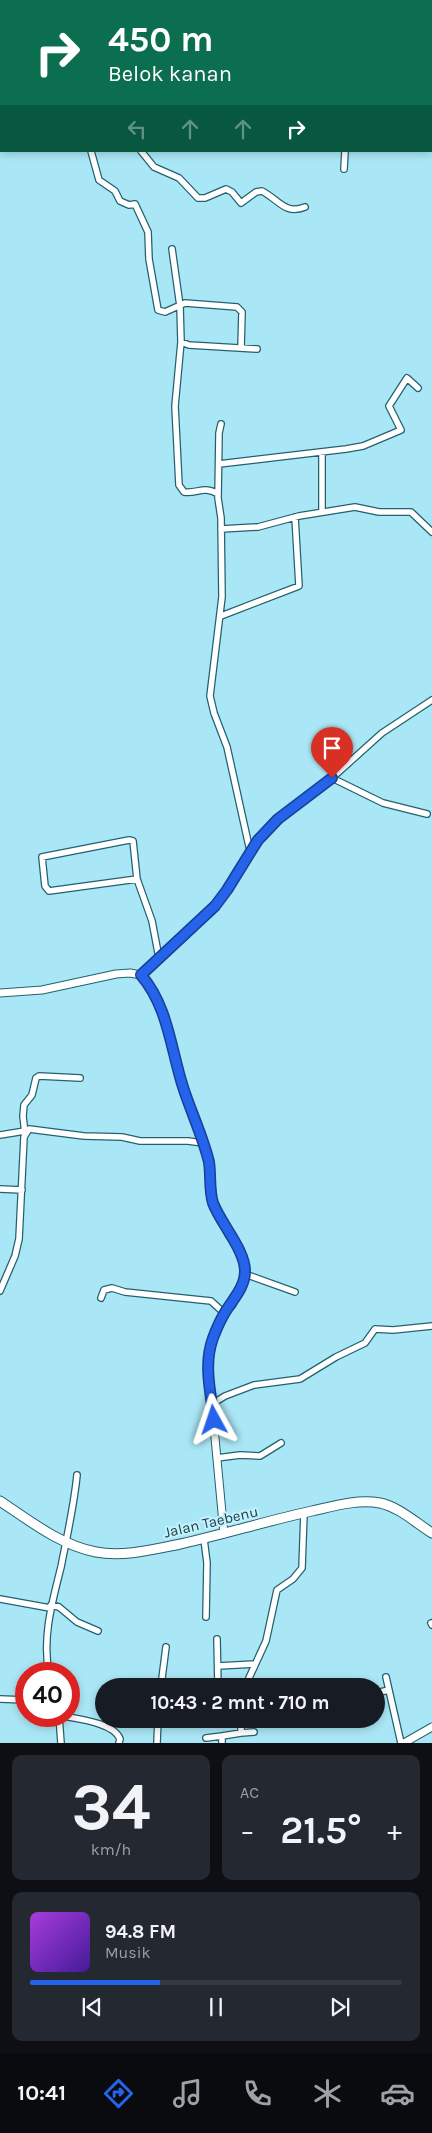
<!DOCTYPE html>
<html lang="id">
<meta charset="utf-8">
<style>
body{margin:0;font-family:Karla,sans-serif;background:#242831;color:#f1f3f6;height:100vh;display:flex;flex-direction:column;font-size:19px;white-space:nowrap}
*{box-sizing:border-box;margin:0}
p{font-size:16px;color:#9ea1a6}
.icon{flex:none;width:28px;height:28px;fill:none;stroke:currentColor;stroke-width:2;stroke-linecap:round;stroke-linejoin:round}
.map{position:relative;height:1743px;overflow:hidden}
.sheet{display:flex;flex-direction:column;gap:12px;padding:12px;background:#0d0f14;flex:1}
.sheet>*{flex:none}
.hud{position:absolute;left:0px;top:0px;width:432px;height:152px;box-shadow:0 2px 8px #0003;background:#0b6e4f;color:#fff;overflow:hidden}
.speed{position:absolute;left:15px;top:1662px;display:flex;gap:10px;font-size:25px;font-weight:700;text-align:center}
.speed>*{display:grid;place-content:center;width:65px;height:65px;border-radius:50%;background:#171b24;box-shadow:0 2px 8px #0003;line-height:1}
.speed .limit{border:8px solid #d22;background:#fff;color:#111}
.pin{position:absolute;display:grid;place-items:center;width:42px;height:42px;color:#fff;margin:-51px -21px;border-radius:50% 50% 50% 0;rotate:-45deg;box-shadow:0 0 5px #0007}
.pin .icon{rotate:45deg}
.me{position:absolute;width:55px;margin:-28px;rotate:355deg;stroke-linejoin:round;filter:drop-shadow(0 0 4px #0008)}
.turn{display:flex;align-items:center;gap:18px;height:105px;padding:0 25px;font-size:22px}
.turn .icon{width:65px;height:65px;stroke-width:2.5}
.turn b{display:block;font-size:35px;line-height:42px}
.lanes{display:flex;align-items:center;height:48px;padding:0 25px;background:#0003;justify-content:center;gap:25px;direction:ltr}
.lanes .off{opacity:.35}
.big{font-size:38px;font-weight:700;line-height:1.1}
.sheet .widget{flex:1;display:flex;flex-direction:column;justify-content:center;gap:8px;min-width:0;padding:0 18px;border-radius:10px;background:#242831}
.sheet .dial{align-items:center;gap:0}
.dial b{font-size:65px;line-height:1}
.song{display:flex;align-items:center;gap:15px}
.cover{width:60px;height:60px;border-radius:8px;background:linear-gradient(135deg,hsl(280 70% 55%),hsl(260 70% 35%))}
.played{height:5px;border-radius:2px;background:linear-gradient(90deg,#2563eb 35%,#363941 35%)}
.keys{display:flex;justify-content:space-around;direction:ltr}
.heat{display:flex;justify-content:space-between;align-items:center;font-size:28px;direction:ltr}
.sheet .tiles{flex:1;display:grid;gap:12px;grid-template-columns:1fr 1fr}
.widget:last-child{grid-column:span 2}
.trip{position:absolute;left:95px;top:1678px;width:290px;height:50px;border-radius:25px;background:#171b24;box-shadow:0 2px 8px #0003;font-weight:700;line-height:50px;text-align:center}
.tabs{display:flex;height:80px;justify-content:space-around;align-items:center;background:#090b0e;color:#9ea1a6}
.tabs .icon{width:35px;height:35px}
.tabs .active{color:#2563eb}
.tabs b{font-size:22px;color:#f1f3f6}
.map>svg:first-child{display:block}
</style>
<div class="map">
<svg width="432" height="1743" viewBox="0 0 432 1743">
<rect width="100%" height="100%" fill="#aae7f6"/>
<g fill="none" stroke-linecap="round" stroke-linejoin="round">
<!-- minor casing -->
<g stroke="#24616e" stroke-width="8">
<path id="minor" d="M245,0L247,1
M400,0L401,1
M133,1L137,0
M0,6H1
M431,70L432,71
M431,110L432,109
M91,151L99,180L115,191L120,201L129,205L135,204L148,232L149,259L158,310L165,312L185,303L237,307L242,312L241,348
M141,151L154,167L179,178L198,198H205L226,189L232,192L241,203L256,192L262,191C279,200 285,215 305,207
M344,169L345,151
M172,249L180,306L181,342L189,345L257,349
M181,342L175,406L179,485L184,492C198,494 203,485 218,494
M221,424L219,433L218,498L221,518L222,597L210,696L214,713L227,747L250,851
M219,464L346,449L363,446L401,430L389,406L407,378L418,388
M322,511V452
M221,529L258,527L299,516L355,507L379,512H411L432,532
M221,616L299,586L295,517
M332,778L383,803L427,814
M137,879L49,891L45,886L42,857L129,840L133,841L137,879L152,921L159,958
M141,975L215,906L227,890L258,840L278,819L332,778L382,733L432,700
M25,1134L23,1116L24,1105L32,1095L36,1078L39,1076L80,1078
M0,1135L25,1131
M0,1189L22,1190
M245,1274L295,1292
M0,1291L15,1256L19,1239L24,1137L29,1129L84,1136L122,1137L140,1141H188L203,1143
M101,1298L104,1290L112,1288L125,1292L211,1301L224,1313
M212,1404L225,1396L254,1385L300,1379L336,1357L365,1343L375,1329L393,1330L432,1326
M217,1458L240,1455L260,1456L281,1443
M204,1539L207,1563L206,1617
M0,1599L50,1608
M51,1605L59,1607L77,1622L98,1631
M431,1623L432,1625
M217,1639L218,1686
M218,1666L255,1664
M49,1674C42,1637 52,1603 61,1567C67,1536 74,1506 77,1475
M386,1677L401,1743
M161,1686L166,1647
M254,1686L249,1678L266,1641L277,1590L293,1579L302,1568L304,1513
M376,1693L389,1690
M0,1699L26,1700
M59,1716L61,1743
M63,1716C79,1719 114,1723 120,1739L119,1743
M241,1733L254,1732
M206,1738L222,1736
M157,1743L158,1719
M222,1743V1736L241,1733V1719"/>
</g>
<!-- tertiary casing -->
<g stroke="#24616e" stroke-width="9">
<path id="tertiary" d="M0,993L42,990L116,974L130,973L141,975L155,997L169,1030L180,1077L209,1162L213,1203L229,1235L237,1245L245,1268L244,1282L232,1305L224,1313L213,1338L208,1363L224,1534
M404,1743L432,1727"/>
</g>
<!-- primary casing -->
<g stroke="#24616e" stroke-width="11">
<path id="primary" d="M0,1501C30,1521 60,1545 96,1552C122,1557 151,1550 176,1545C222,1535 266,1521 312,1511C334,1506 357,1499 380,1503C399,1507 416,1523 432,1533"/>
</g>
<!-- minor -->
<use href="#minor" stroke="#fff" stroke-width="5.5"/>
<!-- tertiary -->
<use href="#tertiary" stroke="#fff" stroke-width="7"/>
<!-- primary -->
<use href="#primary" stroke="#fff" stroke-width="9"/>
</g>
<g fill="none" stroke-linecap="round" stroke-linejoin="round">
<!-- route casing -->
<g stroke="#184099" stroke-width="12">
<path id="route" d="M214,1420C211,1393 203,1365 213,1338C216,1330 220,1321 224,1314C232,1300 245,1288 245,1271C245,1250 221,1224 213,1203C209,1191 211,1175 209,1162C203,1137 191,1112 183,1087C171,1050 168,1006 141,975L215,906L227,890L258,840L278,819L332,778"/>
</g>
<!-- route -->
<use href="#route" stroke="#2563eb" stroke-width="9"/>
</g>
<g text-anchor="middle" dominant-baseline="central" stroke-width="4" stroke-linejoin="round" paint-order="stroke">
<!-- street labels -->
<g font-size="15" fill="#263f45" stroke="#c2f2fe">
<text transform="translate(211 1522) rotate(-13)">Jalan Taebenu</text>
</g>
</g>
</svg>
<div class="speed"><div class="limit">40</div></div>
<div class="pin" style="left:332px;top:778px;background:#d93025"><svg class="icon" aria-label="arrive" viewBox="0 0 24 24"><path d="M6 21V4h12l-3 4 3 4H6"/></svg></div>
<svg class="me" style="left:214px;top:1420px" viewBox="-20 -20 40 40"><path d="M0-17L14 15 0 8-14 15z" fill="#2563eb" stroke="#fff" stroke-width="4"/></svg>
<div class="trip">10:43 · 2 mnt · 710 m</div>
<div class="hud">
<div class="turn"><svg class="icon" aria-label="right" viewBox="0 0 24 24"><path d="M7 20v-9h11M14 6l5 5-5 5"/></svg><div><b>450 m</b>Belok kanan</div></div>
<div class="lanes"><svg class="icon off" aria-label="left" viewBox="0 0 24 24"><path d="M17 20v-9H6M10 6l-5 5 5 5"/></svg><svg class="icon off" aria-label="ahead" viewBox="0 0 24 24"><path d="M12 20V5M6 11l6-6 6 6"/></svg><svg class="icon off" aria-label="ahead" viewBox="0 0 24 24"><path d="M12 20V5M6 11l6-6 6 6"/></svg><svg class="icon" aria-label="right" viewBox="0 0 24 24"><path d="M7 20v-9h11M14 6l5 5-5 5"/></svg></div>
</div>
</div>
<section class="sheet">
<div class="tiles">
<div class="widget dial"><b>34</b><p>km/h</p></div>
<div class="widget"><p>AC</p>
<div class="heat"><a>−</a><b class="big">21.5°</b><a>+</a></div>
</div>
<div class="widget">
<div class="song"><i class="cover"></i><div><b>94.8 FM</b><p>Musik</p></div></div>
<div class="played"></div>
<div class="keys"><svg class="icon" aria-label="previous" viewBox="0 0 24 24"><path d="M18 5L8 12l10 7zM5 5v14"/></svg><svg class="icon" aria-label="pause" viewBox="0 0 24 24"><path d="M8 5v14M16 5v14"/></svg><svg class="icon" aria-label="next" viewBox="0 0 24 24"><path d="M6 5l10 7-10 7zM19 5v14"/></svg></div>
</div>
</div>
</section>
<nav class="tabs">
<b>10:41</b>
<svg class="icon active" aria-label="directions" viewBox="0 0 24 24"><path d="M12 3l9 9-9 9-9-9zM9 14v-3h6M13 9l2 2-2 2"/></svg>
<svg class="icon" aria-label="music" viewBox="0 0 24 24"><path d="M9 18V5l10-2v13"/><circle cx="6" cy="18" r="3"/><circle cx="16" cy="16" r="3"/></svg>
<svg class="icon" aria-label="phone" viewBox="0 0 24 24"><path d="M5 4h4l2 5-3 2q2 4 5 5l2-3 5 2v4C11 20 4 13 5 4z"/></svg>
<svg class="icon" aria-label="climate" viewBox="0 0 24 24"><path d="M12 3v18M4 7l16 10M4 17L20 7"/></svg>
<svg class="icon" aria-label="car" viewBox="0 0 24 24"><path d="M5 17H2v-5l4-1 3-4h7l3 4 3 1v5h-3M9 17h6M6 11h13"/><circle cx="7" cy="17" r="2"/><circle cx="17" cy="17" r="2"/></svg>
</nav>
